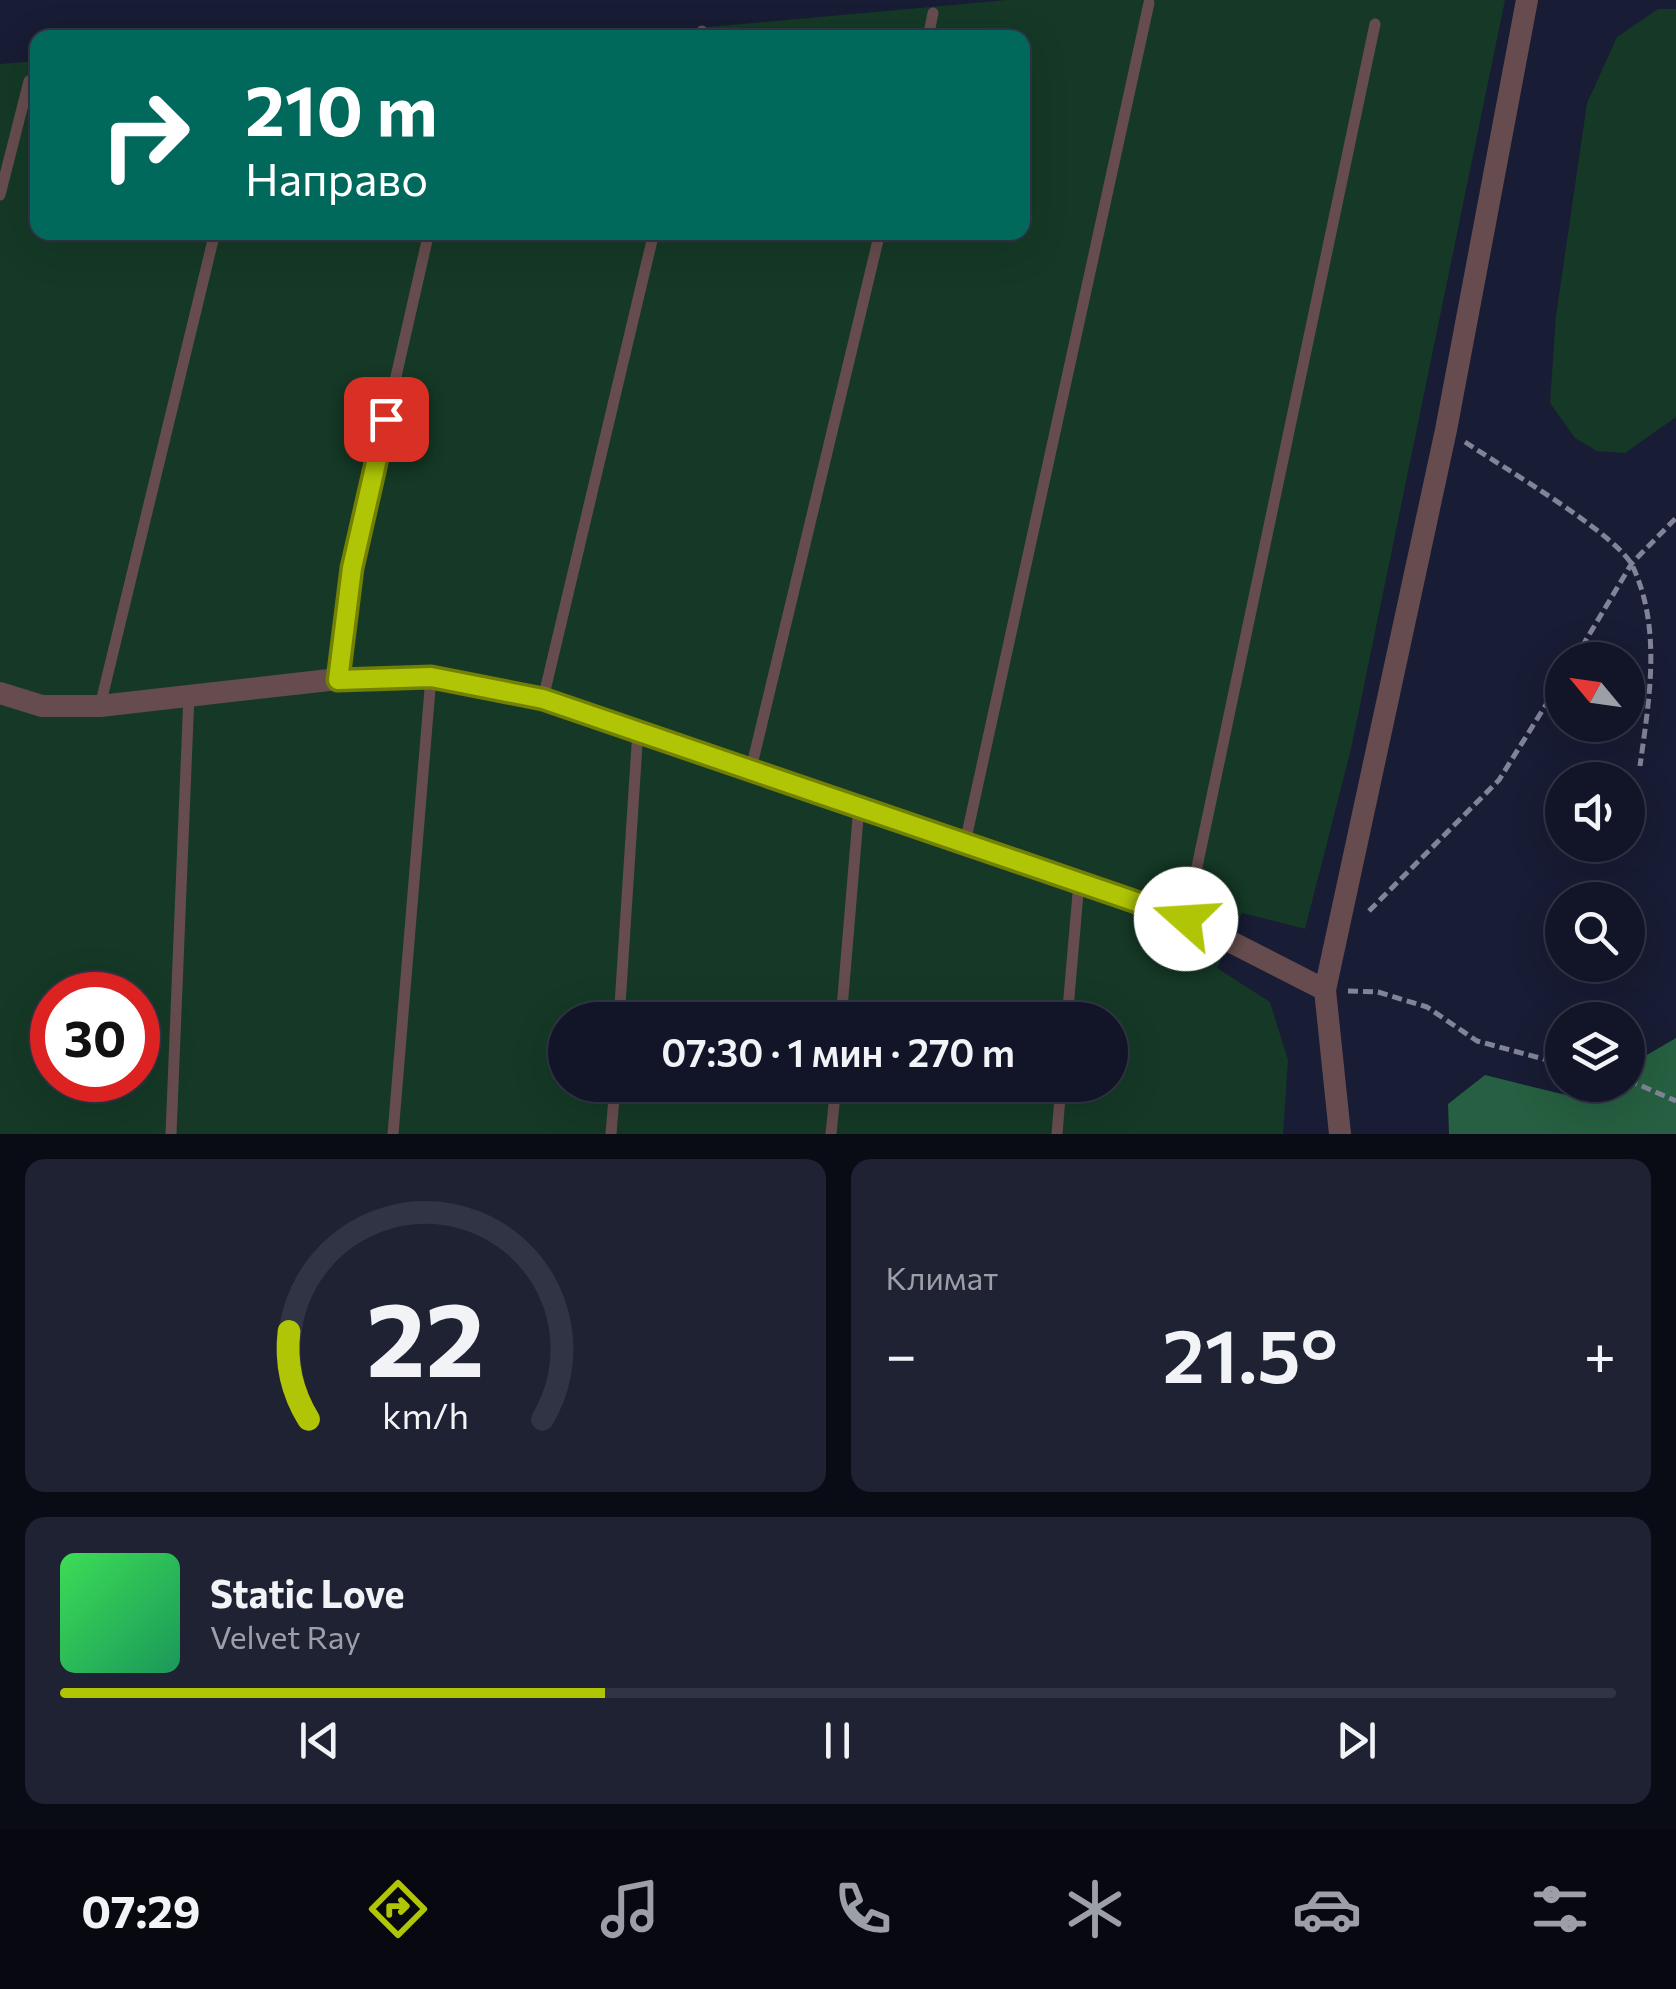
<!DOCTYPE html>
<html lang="ru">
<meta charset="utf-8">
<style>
body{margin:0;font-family:Commissioner,sans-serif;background:#1f2233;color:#f1f3f6;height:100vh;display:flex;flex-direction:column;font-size:38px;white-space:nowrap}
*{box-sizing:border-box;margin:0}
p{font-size:32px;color:#9c9fa7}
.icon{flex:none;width:55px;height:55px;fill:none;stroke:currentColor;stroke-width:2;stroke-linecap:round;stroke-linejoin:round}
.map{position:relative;height:1134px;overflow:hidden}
.drawer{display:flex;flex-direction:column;gap:25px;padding:25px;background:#0a0c15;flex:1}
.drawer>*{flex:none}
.hud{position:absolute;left:30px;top:30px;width:1000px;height:210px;border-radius:20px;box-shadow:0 10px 40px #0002,0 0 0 2px #313444;background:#00695c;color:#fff;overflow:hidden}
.needle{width:65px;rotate:299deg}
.tools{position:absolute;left:1545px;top:642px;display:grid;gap:20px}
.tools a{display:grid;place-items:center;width:100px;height:100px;border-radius:50%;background:#121527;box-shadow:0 10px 40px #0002,0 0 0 2px #313444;font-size:50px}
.speed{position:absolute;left:30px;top:972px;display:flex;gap:20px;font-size:50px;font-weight:700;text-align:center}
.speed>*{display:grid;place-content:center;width:130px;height:130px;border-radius:50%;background:#121527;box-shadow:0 10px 40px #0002,0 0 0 2px #313444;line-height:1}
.speed .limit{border:15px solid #d22;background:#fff;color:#111}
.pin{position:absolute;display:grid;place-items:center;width:85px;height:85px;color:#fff;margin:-42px;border-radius:20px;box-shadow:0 5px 15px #0006}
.me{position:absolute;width:110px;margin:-55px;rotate:289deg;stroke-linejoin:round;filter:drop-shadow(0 0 8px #0008)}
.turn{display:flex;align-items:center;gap:35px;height:210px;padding:0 50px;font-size:45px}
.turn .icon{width:130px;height:130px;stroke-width:2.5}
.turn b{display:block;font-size:70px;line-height:85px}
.big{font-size:75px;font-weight:600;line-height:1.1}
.drawer .widget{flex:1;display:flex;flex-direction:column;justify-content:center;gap:15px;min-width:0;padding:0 35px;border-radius:20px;background:#1f2233}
.drawer .dial{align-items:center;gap:0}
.dial svg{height:260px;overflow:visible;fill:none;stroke:#313444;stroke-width:7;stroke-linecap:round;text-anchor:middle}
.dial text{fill:#f1f3f6;stroke:none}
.song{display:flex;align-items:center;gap:30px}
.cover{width:120px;height:120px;border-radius:15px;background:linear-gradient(135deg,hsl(130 70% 55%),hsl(150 70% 35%))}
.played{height:10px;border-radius:5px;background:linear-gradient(90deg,#afc506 35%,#313444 35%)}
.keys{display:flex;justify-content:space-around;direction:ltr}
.heat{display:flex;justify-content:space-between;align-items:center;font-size:55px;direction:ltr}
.drawer .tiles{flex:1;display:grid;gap:25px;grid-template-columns:1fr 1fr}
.widget:last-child{grid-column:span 2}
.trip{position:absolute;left:548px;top:1002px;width:580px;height:100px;border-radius:50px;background:#121527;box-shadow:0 10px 40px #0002,0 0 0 2px #313444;font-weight:600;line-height:100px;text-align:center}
.menu{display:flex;height:160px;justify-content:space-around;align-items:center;background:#070810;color:#9c9fa7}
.menu .icon{width:70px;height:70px}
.menu .current{color:#afc506}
.menu b{font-size:45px;color:#f1f3f6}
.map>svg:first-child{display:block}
</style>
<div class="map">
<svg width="1676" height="1134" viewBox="0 0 1676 1134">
<rect width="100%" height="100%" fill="#181c34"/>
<!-- green -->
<path fill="#153926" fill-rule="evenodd" d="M1007,0H1505L1351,749L1305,929L1242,913L1217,968L1270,1002L1288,1060L1283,1134H0V64L37,61L38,232H1022V38L598,37ZM52,995H138V1080H52ZM565,1020H1110V1085H565Z
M1658,9H1676V417L1625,453L1597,451L1575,438L1550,403L1556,316L1587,103L1617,37Z"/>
<!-- forest -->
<path fill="#265f41" d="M1676,1038V1134H1449L1448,1104L1485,1075L1570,1096L1592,1085H1628V1066Z"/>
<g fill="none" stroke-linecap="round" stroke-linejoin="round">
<!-- path -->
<path stroke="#808498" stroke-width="5" stroke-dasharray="10 5" stroke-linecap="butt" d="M1465,442C1499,465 1619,535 1633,567C1662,630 1649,700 1640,766
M1574,660L1632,563L1676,518
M1369,911L1499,780L1562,679
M1348,991L1378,992L1427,1007L1477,1041L1562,1064
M1628,1080L1676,1101"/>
<!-- service -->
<path stroke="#664c4e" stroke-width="11" d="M701,38L702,31
M928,38L933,13
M0,195L29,81
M338,679L352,569L429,232
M543,699L654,232
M100,706L215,232
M751,769L880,232
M965,843L1149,3
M1186,919L1375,24
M619,1020L638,730
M841,1020L859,806
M1067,1020L1079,882
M171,1134L189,694
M393,1134L431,677
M611,1134L615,1085
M831,1134L836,1085
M1057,1134L1061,1085"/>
<!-- minor -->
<path stroke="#664c4e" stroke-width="22" d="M0,693L42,706H100L338,679L431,677L543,699L1186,919L1325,990
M1340,1134L1325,990L1446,430L1527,0"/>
</g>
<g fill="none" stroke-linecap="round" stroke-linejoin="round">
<!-- route casing -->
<g stroke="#728004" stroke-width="25">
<path id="route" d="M386,419L352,568L338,680L431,677L543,699L1186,919"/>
</g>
<!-- route -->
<use href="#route" stroke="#afc506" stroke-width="18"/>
</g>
</svg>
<div class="tools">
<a><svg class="needle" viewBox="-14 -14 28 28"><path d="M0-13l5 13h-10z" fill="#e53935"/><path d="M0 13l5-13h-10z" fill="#9c9fa7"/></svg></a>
<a><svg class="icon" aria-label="sound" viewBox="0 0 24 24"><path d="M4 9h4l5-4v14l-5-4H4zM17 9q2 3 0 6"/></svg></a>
<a><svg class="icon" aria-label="search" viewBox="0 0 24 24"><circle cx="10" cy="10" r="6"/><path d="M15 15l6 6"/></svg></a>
<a><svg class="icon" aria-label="layers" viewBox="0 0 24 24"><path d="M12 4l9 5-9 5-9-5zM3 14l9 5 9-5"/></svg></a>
</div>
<div class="speed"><div class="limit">30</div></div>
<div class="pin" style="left:386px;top:419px;background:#d93025"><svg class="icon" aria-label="arrive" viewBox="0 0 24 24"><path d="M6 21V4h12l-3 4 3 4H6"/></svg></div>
<svg class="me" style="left:1186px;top:919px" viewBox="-20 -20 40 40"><circle r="19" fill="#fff"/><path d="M0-13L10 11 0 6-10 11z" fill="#afc506"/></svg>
<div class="trip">07:30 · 1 мин · 270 m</div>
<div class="hud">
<div class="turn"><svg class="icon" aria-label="right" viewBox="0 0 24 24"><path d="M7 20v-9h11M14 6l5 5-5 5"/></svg><div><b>210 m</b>Направо</div></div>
</div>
</div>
<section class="drawer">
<div class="tiles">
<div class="widget dial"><svg viewBox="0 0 100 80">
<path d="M14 69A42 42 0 1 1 86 69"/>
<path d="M14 69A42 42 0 0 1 8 42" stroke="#afc506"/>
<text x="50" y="56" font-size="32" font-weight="700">22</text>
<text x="50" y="72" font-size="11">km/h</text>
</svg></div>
<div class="widget"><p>Климат</p>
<div class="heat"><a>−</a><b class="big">21.5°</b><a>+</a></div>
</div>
<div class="widget">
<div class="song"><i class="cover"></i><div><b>Static Love</b><p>Velvet Ray</p></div></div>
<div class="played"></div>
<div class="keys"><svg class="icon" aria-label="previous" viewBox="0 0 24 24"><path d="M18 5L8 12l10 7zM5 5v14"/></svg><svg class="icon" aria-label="pause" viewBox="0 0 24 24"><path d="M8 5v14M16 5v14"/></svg><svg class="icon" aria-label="next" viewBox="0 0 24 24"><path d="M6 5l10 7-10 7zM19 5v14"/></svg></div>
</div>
</div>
</section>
<nav class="menu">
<b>07:29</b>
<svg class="icon current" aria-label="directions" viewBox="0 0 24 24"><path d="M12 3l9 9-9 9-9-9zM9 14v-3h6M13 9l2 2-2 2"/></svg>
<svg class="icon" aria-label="music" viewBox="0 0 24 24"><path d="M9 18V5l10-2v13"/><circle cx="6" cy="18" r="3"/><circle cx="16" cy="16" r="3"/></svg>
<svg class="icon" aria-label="phone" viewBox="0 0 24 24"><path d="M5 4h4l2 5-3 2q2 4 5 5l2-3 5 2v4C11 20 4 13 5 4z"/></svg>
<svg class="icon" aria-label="climate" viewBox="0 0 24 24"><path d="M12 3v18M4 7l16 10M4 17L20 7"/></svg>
<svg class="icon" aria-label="car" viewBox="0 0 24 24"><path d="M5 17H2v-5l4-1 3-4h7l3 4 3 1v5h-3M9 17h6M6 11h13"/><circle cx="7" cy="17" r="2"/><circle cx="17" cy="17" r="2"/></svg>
<svg class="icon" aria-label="filters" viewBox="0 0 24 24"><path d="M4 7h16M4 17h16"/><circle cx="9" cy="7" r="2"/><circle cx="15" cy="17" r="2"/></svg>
</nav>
